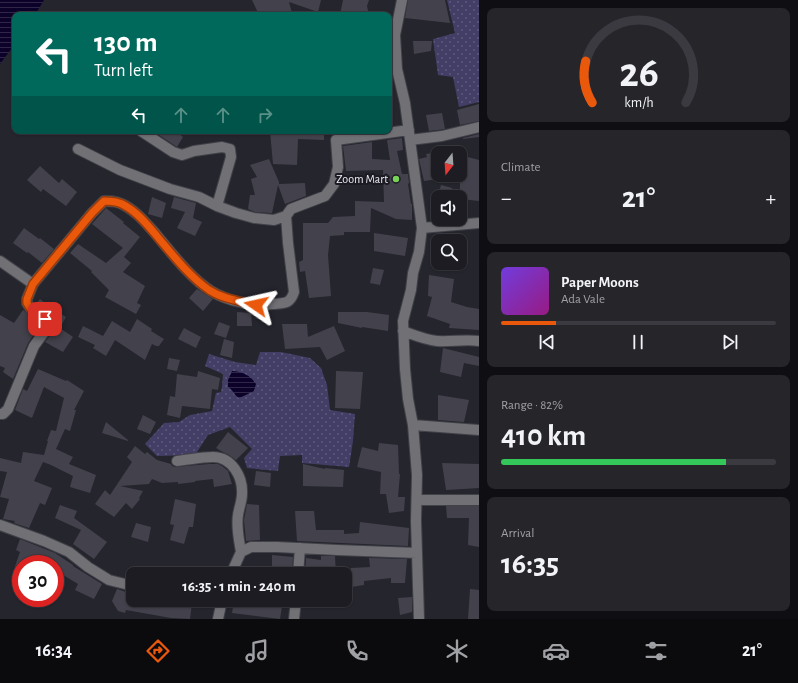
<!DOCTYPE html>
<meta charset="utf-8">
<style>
body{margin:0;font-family:"Alegreya Sans",sans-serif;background:#25252a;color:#f1f3f6;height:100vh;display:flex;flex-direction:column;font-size:15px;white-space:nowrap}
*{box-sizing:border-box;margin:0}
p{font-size:13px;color:#a0a1a5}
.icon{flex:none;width:22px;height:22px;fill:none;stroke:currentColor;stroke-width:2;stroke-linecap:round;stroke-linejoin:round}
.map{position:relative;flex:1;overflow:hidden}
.sheet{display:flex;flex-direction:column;gap:8px;padding:8px;background:#0f0f13;width:319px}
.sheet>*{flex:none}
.banner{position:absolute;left:12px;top:12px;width:380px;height:122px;border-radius:8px;box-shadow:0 1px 3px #0004,0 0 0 1px #3a3a40;background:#00695c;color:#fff;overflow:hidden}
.needle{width:26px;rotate:197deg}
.buttons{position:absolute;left:431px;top:146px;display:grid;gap:8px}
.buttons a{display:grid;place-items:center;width:36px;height:36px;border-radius:8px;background:#1c1c22;box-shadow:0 1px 3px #0004,0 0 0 1px #3a3a40;font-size:20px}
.speed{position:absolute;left:12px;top:555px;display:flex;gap:8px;font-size:20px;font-weight:700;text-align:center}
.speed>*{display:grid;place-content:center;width:52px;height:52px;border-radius:50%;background:#1c1c22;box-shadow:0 1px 3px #0004,0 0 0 1px #3a3a40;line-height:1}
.speed .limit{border:6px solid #d22;background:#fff;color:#111}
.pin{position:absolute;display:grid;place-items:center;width:34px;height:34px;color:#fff;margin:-17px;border-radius:8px;box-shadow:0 2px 6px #0006}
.me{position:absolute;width:44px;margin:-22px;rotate:281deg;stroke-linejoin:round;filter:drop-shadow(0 0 3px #0008)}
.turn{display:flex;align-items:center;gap:14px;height:84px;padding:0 16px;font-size:18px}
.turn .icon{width:52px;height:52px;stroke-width:2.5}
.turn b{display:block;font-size:28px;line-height:34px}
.lanes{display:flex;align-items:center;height:38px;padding:0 16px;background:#0003;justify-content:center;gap:20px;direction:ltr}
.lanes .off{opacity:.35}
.big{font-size:30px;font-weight:700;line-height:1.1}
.sheet .tile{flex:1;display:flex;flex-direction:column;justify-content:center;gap:6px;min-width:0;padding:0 14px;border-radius:8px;background:#25252a}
.sheet .dial{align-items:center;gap:0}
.dial svg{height:104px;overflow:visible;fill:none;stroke:#3a3a40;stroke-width:7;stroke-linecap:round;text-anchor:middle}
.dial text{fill:#f1f3f6;stroke:none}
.song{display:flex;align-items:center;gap:12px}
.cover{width:48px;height:48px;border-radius:6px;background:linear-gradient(135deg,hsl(260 70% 55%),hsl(310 70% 35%))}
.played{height:4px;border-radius:2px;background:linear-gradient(90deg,#ea580c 20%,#3a3a40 20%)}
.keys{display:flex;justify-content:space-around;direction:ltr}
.heat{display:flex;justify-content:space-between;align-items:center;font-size:22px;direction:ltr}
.charge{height:6px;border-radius:3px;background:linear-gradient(90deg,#34c759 82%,#3a3a40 0)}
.trip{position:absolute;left:126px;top:567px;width:226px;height:40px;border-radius:8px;background:#1c1c22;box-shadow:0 1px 3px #0004,0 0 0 1px #3a3a40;font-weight:700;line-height:40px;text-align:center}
.dock{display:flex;height:64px;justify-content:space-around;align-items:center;background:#0b0b0e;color:#a0a1a5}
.dock .icon{width:28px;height:28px}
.dock .active{color:#ea580c}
.dock b{font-size:18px;color:#f1f3f6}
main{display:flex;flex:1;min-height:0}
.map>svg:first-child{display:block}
</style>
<main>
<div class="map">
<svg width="479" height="619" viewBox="0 0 479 619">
<defs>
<pattern id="grass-dots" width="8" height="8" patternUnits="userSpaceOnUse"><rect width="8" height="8" fill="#423e65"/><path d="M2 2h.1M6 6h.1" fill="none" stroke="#5d5a7c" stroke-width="1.8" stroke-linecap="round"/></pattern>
<pattern id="water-rules" width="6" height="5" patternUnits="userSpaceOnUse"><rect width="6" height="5" fill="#0c0229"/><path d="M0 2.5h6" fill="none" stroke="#302748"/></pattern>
</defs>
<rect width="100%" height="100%" fill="#25252e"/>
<!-- grass -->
<path fill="url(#grass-dots)" d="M447,0H479V102L459,107L453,77L438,75L433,39L455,33Z
M260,352H281L310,358L321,368L327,385L330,410L355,414L353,441L349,467L302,463V455L280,456L278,471L247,468L244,458L252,449L230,427L208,435L195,455L157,456L145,444L164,423L179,422L190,415L212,411L216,393L221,392L222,387L223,374L205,366L209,354L235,362L256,365Z"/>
<!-- water -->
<path fill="url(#water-rules)" d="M0,0H44L35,15H15V44L0,64Z
M232,371C242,371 251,376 256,384L254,391C249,393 245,396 239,398C234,395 233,390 228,387V380Z"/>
<!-- building -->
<path fill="#43424c" d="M252,0H321L318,12L289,2L292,13L282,15H259Z
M343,0H369L367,6L369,15H340Z
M408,0H445L450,23L405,18Z
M413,41H432L431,51L414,54Z
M479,104V121L460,125L457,110Z
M442,113L445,129L429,131L426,115Z
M153,131H175L183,137L177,147Z
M270,131H324V140L298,139L297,165L273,164Z
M479,134V137L463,139V138Z
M402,138L403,150L397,151L402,174H408L409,183L408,184L411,204H412V220L396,219L371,208L370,232H344V235L330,236L328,255L331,296L309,298L305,271L300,272L299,262L303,260V223H328L333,217L355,216V201L384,202L383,170L346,171L343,146L372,142V159L390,160L387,140Z
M438,152V169L435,170L438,179L424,181L419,159L427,157L426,154Z
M460,155L479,160V201L460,199Z
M269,159L279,182V184L305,183L306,196L285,204L278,185L272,213L255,212L248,209L250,195H255L251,179L257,177L250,165Z
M40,166L59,183L62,179L77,192L66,206L43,189L41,192L27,180Z
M441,185L452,188L454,197H438Z
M152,197L166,203L162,218L148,214Z
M174,197L196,203L193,218L202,222L195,236L177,228L185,212L171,208Z
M106,208L124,222L123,223L140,237L124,257L131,263L123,272L145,286L137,303L141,305L136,314L105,297L109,290L91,272L92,271L70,253L78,244L106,263L123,248L92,224Z
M24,228L39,239L40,238L54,249L42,263L28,252L27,253L13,243Z
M374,233L408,238L405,256L374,251Z
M373,268L384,270L380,285L370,283Z
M429,275L454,279L451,302L467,307L479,309V330L449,328L450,324L427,316L432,297L428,296Z
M197,289L213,299L203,311L189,298Z
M40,299L51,308L66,317L60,328L73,337L63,352L45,342L51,334L54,323L49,314L36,304Z
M23,310L41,324L28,343L13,379L3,372L5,368L0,366V315L14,323Z
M237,312L251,313L252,326H237Z
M338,312H367L389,315L388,331L362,327V328L338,323Z
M137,319L152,329L151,331L164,339L159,346H156L152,344L145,360L115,340L106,356L93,348L95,345L78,337L83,326L103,336L112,321L130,332Z
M219,322L230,326L226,338L214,334Z
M282,324H307L308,337L334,326L345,351L327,360L320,347L285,349Z
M184,328L201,337L196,348L178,339Z
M224,339L234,342L232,358L220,355Z
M443,348L479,357V366L464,363L461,377L440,372Z
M169,358L180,360L177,371L167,369Z
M38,369L66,381L67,380L84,391L74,410H76L70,431L65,429L56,449L73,457L69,464L96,475L90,493L70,487L73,476L51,465L43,462L34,481L52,488L45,505L40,503L29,528L14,523L15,521L3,519L9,499L0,497L7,472L0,471V458L21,463L23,452L44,455L48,441H47L51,430L56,431L64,398L44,387L32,418L15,410L23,389L27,391Z
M198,371L220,378L218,390L212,389L210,409L182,406L180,418L167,415L170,396L175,397L177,374L197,377Z
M336,371L363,372L360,409L335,408Z
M438,395L469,400L464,422L438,420Z
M143,415L156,422L150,434L137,429Z
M106,422L128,440V441L102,433Z
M228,432L248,448L236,460L229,455L221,451L216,448Z
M379,443L398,445L399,474H400L398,497H405L404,511L389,513L386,494H380L381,472L357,467L362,447L378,451Z
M135,446L145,454L147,452L157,460L171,464L172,466L175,467L209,464H218L222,466L228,471L232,484L214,487L213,479L195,481V482L178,484V482L162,483L152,479L149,484L120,486L143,491L139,498L140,499L132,509L126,503L114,517L95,504L105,490L110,495L132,462L127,457Z
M442,463L479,464V488L446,490Z
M303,464L325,469V468L344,470L343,487L303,486Z
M256,471L271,473L270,487L254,485Z
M175,499L196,504L193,527H189L184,544L170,540L174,525L170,524Z
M247,504L259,505L260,540L246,541L244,520Z
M60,505L77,511L74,518L107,542L94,559L73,544L81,530L55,518Z
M446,506H479V547L468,545L469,518H447Z
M295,511H314L316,530H344V534L359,533L360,522L409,528L408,546L297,541Z
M136,523L151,527L148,542L131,537Z
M20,539L55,553L73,565V566L102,584L94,599L75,590L78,584L55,570V564H21V578L12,575L20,552L16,550Z
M272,555L293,557L292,574H281L282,567L272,566Z
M321,556H335L336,574H305L306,558L321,560Z
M369,558L407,559L405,583H391V578L364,581V585L351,587V568L370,567Z
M117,589L129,593L130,600H168L173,601V603H192L190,619L171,618L126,610L125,613L118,611L112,601Z
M470,589L479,590V619H468Z
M412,597V612L400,615L398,598Z
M234,600H283L280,619L232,613Z"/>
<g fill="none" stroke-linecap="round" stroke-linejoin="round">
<!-- minor casing -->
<g stroke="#414149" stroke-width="12">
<path id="minor" d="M402,0L395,35L397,69L405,103L422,228L419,252L413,273L411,290L403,321L405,369L408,399L413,425L417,475L416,521L419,619
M141,131L173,152L182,155L194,151L222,147L230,149L231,157L217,206
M410,140L442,136L479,127
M78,149L120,170L170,189L199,197L217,206L236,213L254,218L274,220L286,216
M286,216L291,209L325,196L334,184L338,167L336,140L409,130
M422,228L479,223
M0,261L33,284
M403,331C414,335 426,340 437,341C451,342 465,339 479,341
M0,414H3L8,409L34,346L45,331L48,324L45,319L30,308L27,303V299L33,284L92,213L104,201C111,201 116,201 122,204C135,210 144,221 154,232C170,251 190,278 211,291C229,302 253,306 273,304C285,303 290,304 294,292L288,243L286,216
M413,425L479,430
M177,461C188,460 201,457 213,457C232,457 243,477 242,494C242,501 239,508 238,515C236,527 239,540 241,552
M417,500H479
M0,525L44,541L69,552L88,567L109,580L133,586
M231,574L241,552L251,547H277L337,550L417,553
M298,574L300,548
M218,619L222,600
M294,619L296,600"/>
</g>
<!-- minor -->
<use href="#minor" stroke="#707075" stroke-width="10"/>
</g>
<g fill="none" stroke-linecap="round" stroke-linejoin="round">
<!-- route casing -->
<g stroke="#983908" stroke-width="10">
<path id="route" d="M45,319L34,312L30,308L27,303V299L33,284L92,213L104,201C111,201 116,201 122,204C136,211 146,223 156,235C172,254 188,275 209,290C223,299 240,301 256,305"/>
</g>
<!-- route -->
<use href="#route" stroke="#ea580c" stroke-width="7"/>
</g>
<!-- markers -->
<circle fill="#79d158" stroke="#1c1b24" stroke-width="1.5" cx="396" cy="179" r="4"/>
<g text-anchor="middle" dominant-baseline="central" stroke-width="4" stroke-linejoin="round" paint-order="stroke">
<!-- poi labels -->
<g font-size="12" fill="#ebebf1" stroke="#1c1b24" text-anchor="end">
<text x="388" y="179">Zoom Mart</text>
</g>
</g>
</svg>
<div class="buttons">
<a><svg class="needle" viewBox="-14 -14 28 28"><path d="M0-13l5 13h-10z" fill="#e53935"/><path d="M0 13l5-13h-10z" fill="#a0a1a5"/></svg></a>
<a><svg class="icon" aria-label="sound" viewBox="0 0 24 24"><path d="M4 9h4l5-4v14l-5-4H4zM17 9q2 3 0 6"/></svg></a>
<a><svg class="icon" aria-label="search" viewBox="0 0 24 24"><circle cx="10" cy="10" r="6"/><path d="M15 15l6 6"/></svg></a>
</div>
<div class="speed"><div class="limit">30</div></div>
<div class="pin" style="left:45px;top:319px;background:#d93025"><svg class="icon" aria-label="arrive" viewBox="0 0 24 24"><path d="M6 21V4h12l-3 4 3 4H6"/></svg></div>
<svg class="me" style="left:256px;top:305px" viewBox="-20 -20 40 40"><path d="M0-17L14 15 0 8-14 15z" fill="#ea580c" stroke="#fff" stroke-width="4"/></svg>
<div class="trip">16:35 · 1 min · 240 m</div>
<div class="banner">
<div class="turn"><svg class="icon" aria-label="left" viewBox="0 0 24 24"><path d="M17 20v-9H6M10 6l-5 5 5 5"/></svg><div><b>130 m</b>Turn left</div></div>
<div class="lanes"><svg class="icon" aria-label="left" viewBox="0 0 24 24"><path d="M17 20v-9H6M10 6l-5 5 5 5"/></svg><svg class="icon off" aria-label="ahead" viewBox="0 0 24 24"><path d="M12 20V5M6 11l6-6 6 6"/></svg><svg class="icon off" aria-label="ahead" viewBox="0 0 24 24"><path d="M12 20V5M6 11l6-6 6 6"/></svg><svg class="icon off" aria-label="right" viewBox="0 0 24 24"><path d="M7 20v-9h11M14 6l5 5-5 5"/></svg></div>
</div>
</div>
<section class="sheet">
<div class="tile dial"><svg viewBox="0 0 100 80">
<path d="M14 69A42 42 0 1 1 86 69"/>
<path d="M14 69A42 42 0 0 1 9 37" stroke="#ea580c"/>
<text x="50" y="56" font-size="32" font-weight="700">26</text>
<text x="50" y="72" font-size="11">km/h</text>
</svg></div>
<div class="tile"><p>Climate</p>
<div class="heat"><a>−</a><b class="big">21°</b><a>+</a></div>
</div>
<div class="tile">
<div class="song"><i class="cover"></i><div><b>Paper Moons</b><p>Ada Vale</p></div></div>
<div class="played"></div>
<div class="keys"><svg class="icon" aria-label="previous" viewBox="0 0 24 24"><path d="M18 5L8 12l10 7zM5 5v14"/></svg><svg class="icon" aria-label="pause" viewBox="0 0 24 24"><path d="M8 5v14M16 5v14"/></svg><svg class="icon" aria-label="next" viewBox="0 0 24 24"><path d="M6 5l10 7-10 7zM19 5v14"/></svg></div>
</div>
<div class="tile"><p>Range · 82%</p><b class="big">410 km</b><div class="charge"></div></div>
<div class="tile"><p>Arrival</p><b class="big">16:35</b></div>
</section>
</main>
<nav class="dock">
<b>16:34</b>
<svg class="icon active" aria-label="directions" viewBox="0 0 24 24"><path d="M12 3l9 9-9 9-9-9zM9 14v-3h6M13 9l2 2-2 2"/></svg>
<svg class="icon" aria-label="music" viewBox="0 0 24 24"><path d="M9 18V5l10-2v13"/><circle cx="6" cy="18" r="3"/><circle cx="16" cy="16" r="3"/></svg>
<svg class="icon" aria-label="phone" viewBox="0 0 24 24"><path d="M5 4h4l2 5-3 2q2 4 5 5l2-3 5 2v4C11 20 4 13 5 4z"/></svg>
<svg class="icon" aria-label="climate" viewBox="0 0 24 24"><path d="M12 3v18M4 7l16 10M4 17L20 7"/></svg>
<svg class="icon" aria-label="car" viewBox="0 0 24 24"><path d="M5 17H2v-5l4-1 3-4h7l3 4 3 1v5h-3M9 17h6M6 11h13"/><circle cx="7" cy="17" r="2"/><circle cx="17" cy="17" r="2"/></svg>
<svg class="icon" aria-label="filters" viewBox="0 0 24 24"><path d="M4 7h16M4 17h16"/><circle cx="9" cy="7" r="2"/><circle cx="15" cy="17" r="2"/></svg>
<b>21°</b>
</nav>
